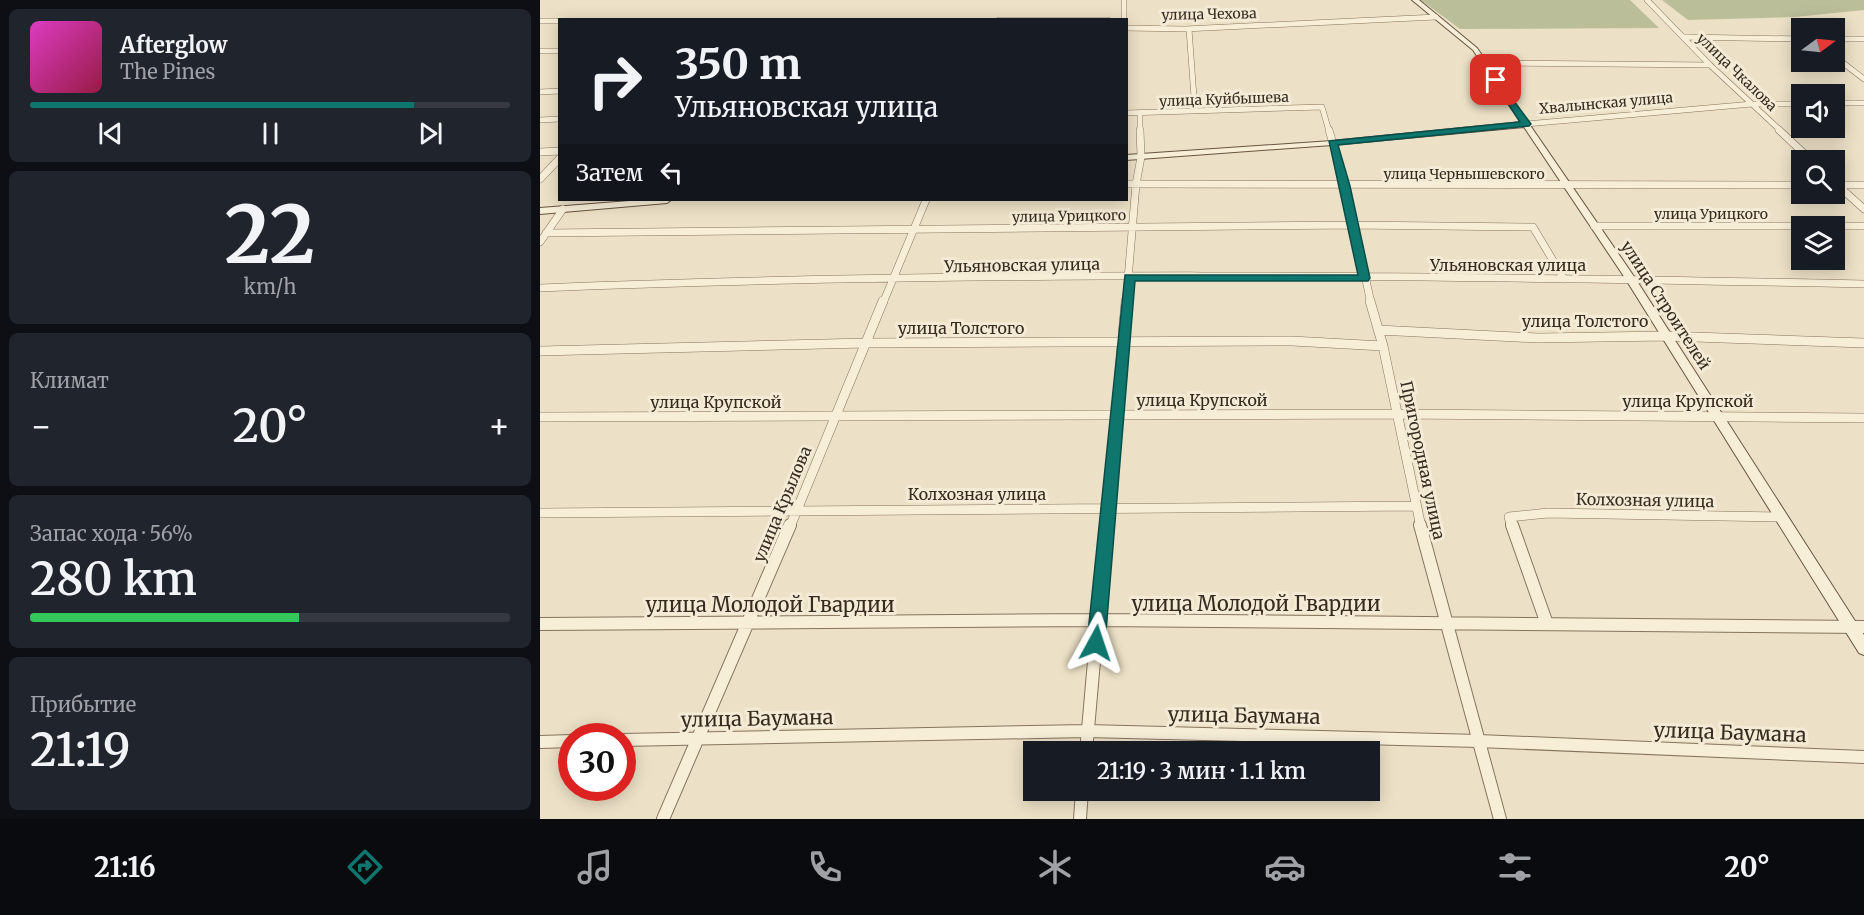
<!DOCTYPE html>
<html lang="ru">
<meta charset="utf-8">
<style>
body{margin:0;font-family:Merriweather,serif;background:#20242c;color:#f1f3f6;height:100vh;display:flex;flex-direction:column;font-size:22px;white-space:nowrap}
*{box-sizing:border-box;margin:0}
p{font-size:20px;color:#9ea1a6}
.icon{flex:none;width:33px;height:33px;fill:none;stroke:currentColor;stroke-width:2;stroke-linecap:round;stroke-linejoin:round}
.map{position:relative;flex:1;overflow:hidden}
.side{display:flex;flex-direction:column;gap:9px;padding:9px;background:#0d0f14;width:540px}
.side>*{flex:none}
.top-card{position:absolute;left:18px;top:18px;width:570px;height:183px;border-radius:0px;box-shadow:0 3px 15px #0003;background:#171b24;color:#f1f3f6;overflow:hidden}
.needle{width:39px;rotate:75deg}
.fabs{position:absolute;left:1251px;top:18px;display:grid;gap:12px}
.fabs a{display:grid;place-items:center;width:54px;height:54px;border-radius:0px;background:#171b24;box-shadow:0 3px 15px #0003;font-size:30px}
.speed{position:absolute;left:18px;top:723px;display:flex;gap:12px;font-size:30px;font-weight:700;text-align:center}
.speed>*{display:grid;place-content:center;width:78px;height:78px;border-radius:50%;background:#171b24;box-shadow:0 3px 15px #0003;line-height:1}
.speed .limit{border:9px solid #d22;background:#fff;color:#111}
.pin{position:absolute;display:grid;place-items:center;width:51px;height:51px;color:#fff;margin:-26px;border-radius:12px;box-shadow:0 3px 9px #0006}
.me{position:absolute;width:66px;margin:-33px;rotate:5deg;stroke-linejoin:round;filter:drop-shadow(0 0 4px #0008)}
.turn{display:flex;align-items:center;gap:21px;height:126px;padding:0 18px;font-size:27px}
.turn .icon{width:78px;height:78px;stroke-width:2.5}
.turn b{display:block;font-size:42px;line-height:51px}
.then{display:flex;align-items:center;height:57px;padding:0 18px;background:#0003;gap:12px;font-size:22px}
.big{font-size:45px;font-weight:600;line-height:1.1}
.side .widget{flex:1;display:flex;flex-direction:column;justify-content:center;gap:9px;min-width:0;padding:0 21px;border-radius:9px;background:#20242c}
.side .dial{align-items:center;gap:0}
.dial b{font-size:78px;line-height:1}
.song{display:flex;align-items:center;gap:18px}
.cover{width:72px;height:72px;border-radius:9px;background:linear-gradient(135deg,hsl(310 70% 55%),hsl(340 70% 35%))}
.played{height:6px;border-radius:3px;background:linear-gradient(90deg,#0f766e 80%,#363941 80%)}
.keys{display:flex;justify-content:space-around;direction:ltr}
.heat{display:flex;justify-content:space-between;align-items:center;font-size:33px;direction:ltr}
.charge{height:9px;border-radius:4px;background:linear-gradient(90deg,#34c759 56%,#363941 0)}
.trip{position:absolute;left:483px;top:741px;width:357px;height:60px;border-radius:0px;background:#171b24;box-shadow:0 3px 15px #0003;font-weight:600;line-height:60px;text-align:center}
.tab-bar{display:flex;height:96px;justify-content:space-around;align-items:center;background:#090b0e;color:#9ea1a6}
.tab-bar .icon{width:42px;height:42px}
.tab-bar .current{color:#0f766e}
.tab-bar b{font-size:27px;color:#f1f3f6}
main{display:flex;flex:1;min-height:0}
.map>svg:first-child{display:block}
</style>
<main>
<section class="side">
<div class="widget">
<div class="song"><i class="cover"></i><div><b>Afterglow</b><p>The Pines</p></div></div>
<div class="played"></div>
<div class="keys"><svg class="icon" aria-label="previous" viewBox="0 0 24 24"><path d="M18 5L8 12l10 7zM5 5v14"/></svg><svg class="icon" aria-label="pause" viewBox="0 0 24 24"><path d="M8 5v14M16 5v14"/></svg><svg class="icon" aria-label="next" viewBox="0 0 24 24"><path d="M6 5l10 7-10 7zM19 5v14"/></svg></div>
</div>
<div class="widget dial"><b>22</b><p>km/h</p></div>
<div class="widget"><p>Климат</p>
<div class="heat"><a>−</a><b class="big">20°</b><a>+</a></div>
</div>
<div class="widget"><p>Запас хода · 56%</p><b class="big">280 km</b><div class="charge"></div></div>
<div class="widget"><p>Прибытие</p><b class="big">21:19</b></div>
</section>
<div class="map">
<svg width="1324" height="819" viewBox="0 0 1324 819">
<rect width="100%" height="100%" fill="#ece1c6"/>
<!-- cemetery -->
<path fill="#babe99" d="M881,0H1090L1119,28L920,29Z
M1122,0H1324V10L1255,17L1148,20Z"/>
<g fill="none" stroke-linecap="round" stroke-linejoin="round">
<!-- street-far3 casing -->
<g stroke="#86735d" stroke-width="6">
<path id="street-far3" d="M584,0V20
M1107,0L1170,65L1241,131
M459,20H568
M0,21H20
M586,28L645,29L896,17
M649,29L655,111
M1144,37L1262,39
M1294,39H1324
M0,51H20
M1294,56L1324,79
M945,63L1170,65
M0,92L20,91
M1294,103H1324
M586,113L782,107L789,131
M600,115V131
M0,120L20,119
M986,124L1212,104H1262"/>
</g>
<!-- street-far2 casing -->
<g stroke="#86735d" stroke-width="8">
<path id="street-far2" d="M789,130L805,185L831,303
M1239,130L1271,160
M0,152L20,151
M0,179L20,158
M1294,182L1324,209
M586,184L1262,185
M1296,185H1324
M1054,226H1324
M6,233L813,225L993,227L1024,279
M0,242L23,209
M0,288C441,270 883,275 1324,284
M343,303L386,200
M586,303L596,184L601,157L600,130"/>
</g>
<!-- street-far1 casing -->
<g stroke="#86735d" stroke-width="10">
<path id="street-far1" d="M830,301L843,346L881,527
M838,330L998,338L1126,336L1324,343
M0,351L326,343L752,341L843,346
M0,417L857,414L1324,418
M0,513L875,506
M250,527L343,301
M566,527L586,301
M972,527L969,517L1008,513L1241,517"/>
</g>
<!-- street casing -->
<g stroke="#86735d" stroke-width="14">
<path id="street" d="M880,525L960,819
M972,525L1007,624
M0,624L558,620L1324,627
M82,740L547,731L939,741L1324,757
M0,742L32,741
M546,752L566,525
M123,819L250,525
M540,819L542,790"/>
</g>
<!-- secondary casing -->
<g stroke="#675440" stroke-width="2">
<path id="secondary" d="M872,0H879L937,48L1095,278L1324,635V655L1319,653L1085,278L984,127L792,145L586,160V155L792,141L981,122L933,50Z
M102,200H131L127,203L0,214V208Z"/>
</g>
<!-- street-far3 -->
<use href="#street-far3" stroke="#f7eed8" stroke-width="5"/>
<!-- street-far2 -->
<use href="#street-far2" stroke="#f7eed8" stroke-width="7"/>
<!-- street-far1 -->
<use href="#street-far1" stroke="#f7eed8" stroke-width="9"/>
<!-- street -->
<use href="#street" stroke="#f7eed8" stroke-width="12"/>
<!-- secondary -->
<use href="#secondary" fill="#f7eed8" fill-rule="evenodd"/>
</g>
<!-- route -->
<path fill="#0f766e" stroke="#0a4d48" stroke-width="1.5" d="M956,77L991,124L989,126L798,145L810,186L830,278L828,281H595L565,643L562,648L556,650L550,648L547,643L585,275H818L789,141L980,122L952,80Z"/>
<g text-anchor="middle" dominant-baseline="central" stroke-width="6" stroke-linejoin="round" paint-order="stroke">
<!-- far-street labels -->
<g font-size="14" fill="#372b1f" stroke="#f3ebd5">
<text transform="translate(669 14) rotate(-1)">улица Чехова</text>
<text transform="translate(1197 72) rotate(44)">улица Чкалова</text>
<text transform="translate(684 99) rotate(-2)">улица Куйбышева</text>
<text transform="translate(1066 103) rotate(-5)">Хвалынская улица</text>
<text x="924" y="174">улица Чернышевского</text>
<text x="1171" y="214">улица Урицкого</text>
<text transform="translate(529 216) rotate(-1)">улица Урицкого</text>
</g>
<!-- street labels -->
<g font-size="16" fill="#372b1f" stroke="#f3ebd5">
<text transform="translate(482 265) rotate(-1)">Ульяновская улица</text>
<text x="968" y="265">Ульяновская улица</text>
<text transform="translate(1126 305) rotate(57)">улица Строителей</text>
<text x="1045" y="321">улица Толстого</text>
<text x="421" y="328">улица Толстого</text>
<text x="662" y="400">улица Крупской</text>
<text x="1148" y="401">улица Крупской</text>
<text x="176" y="402">улица Крупской</text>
<text transform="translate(883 460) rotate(78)">Пригородная улица</text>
<text x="437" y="494">Колхозная улица</text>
<text transform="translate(1105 500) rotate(1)">Колхозная улица</text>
<text transform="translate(242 504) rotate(-67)">улица Крылова</text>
</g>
<!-- near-street labels -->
<g font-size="20" fill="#372b1f" stroke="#f3ebd5">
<text x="716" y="603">улица Молодой Гвардии</text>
<text x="230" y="604">улица Молодой Гвардии</text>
<text transform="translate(704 715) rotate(1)">улица Баумана</text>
<text transform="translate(217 718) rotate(-1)">улица Баумана</text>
<text transform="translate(1190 732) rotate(2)">улица Баумана</text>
</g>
</g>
</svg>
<div class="fabs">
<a><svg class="needle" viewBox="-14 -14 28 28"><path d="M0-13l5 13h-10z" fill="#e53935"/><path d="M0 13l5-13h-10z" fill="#9ea1a6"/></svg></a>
<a><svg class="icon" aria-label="sound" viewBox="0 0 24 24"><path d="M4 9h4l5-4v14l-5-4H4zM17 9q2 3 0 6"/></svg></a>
<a><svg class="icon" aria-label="search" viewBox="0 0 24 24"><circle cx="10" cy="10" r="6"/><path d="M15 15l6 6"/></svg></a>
<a><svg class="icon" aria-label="layers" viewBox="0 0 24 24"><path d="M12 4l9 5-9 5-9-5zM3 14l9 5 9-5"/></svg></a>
</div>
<div class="speed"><div class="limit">30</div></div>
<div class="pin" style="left:956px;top:80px;background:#d93025"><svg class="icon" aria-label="arrive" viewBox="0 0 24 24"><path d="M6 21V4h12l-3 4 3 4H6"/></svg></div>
<svg class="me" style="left:556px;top:643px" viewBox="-20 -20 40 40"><path d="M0-17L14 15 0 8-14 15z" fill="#0f766e" stroke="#fff" stroke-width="4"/></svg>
<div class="trip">21:19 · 3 мин · 1.1 km</div>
<div class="top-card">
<div class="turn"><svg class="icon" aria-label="right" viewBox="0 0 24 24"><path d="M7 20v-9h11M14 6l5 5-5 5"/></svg><div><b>350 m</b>Ульяновская улица</div></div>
<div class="then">Затем<svg class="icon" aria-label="left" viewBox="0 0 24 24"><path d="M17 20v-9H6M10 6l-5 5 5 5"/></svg></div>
</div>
</div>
</main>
<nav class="tab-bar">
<b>21:16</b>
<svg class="icon current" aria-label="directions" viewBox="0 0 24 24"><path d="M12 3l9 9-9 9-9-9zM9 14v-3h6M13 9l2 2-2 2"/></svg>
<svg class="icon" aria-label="music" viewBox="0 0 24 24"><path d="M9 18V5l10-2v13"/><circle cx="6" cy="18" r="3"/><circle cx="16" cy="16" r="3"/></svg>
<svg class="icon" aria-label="phone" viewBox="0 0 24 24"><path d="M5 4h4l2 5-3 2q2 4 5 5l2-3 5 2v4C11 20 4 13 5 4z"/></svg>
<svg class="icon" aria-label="climate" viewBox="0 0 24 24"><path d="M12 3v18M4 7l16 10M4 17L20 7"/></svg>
<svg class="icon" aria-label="car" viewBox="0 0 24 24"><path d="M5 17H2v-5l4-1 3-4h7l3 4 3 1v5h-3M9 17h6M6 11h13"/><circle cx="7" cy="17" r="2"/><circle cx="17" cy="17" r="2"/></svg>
<svg class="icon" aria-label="filters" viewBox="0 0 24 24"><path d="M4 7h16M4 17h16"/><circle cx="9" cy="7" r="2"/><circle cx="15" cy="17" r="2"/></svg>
<b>20°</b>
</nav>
